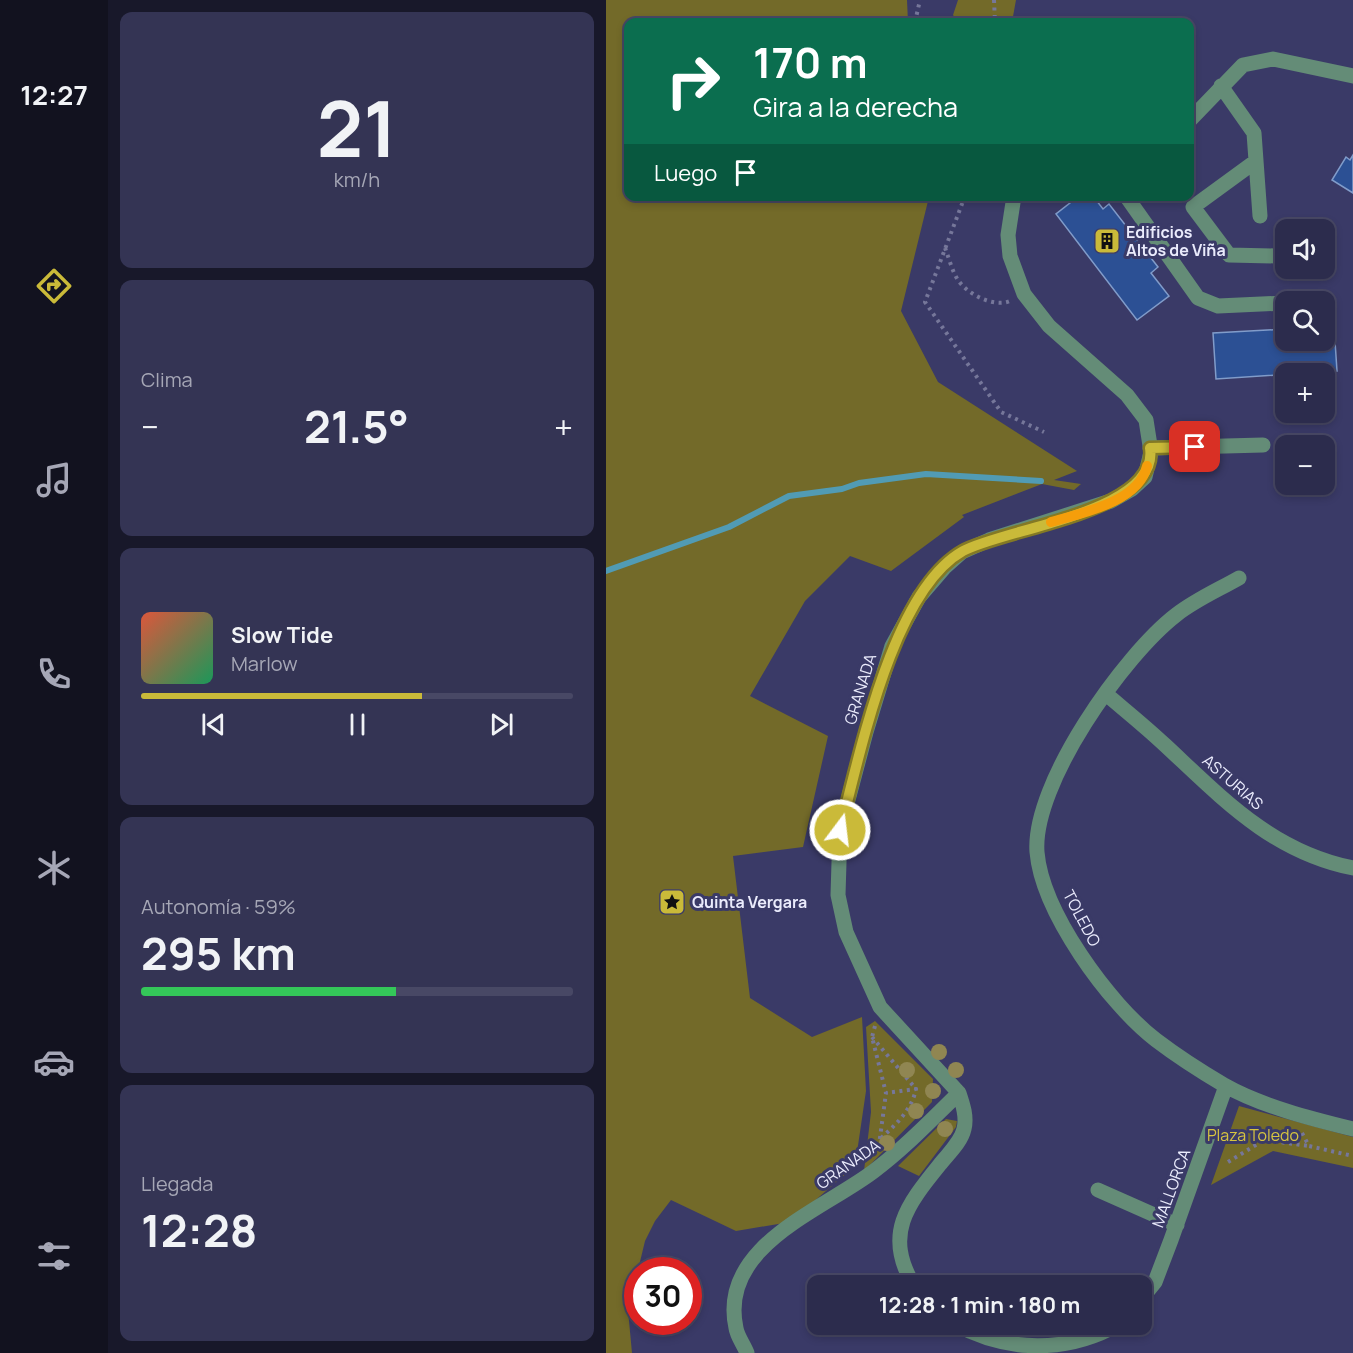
<!DOCTYPE html>
<html lang="es">
<meta charset="utf-8">
<style>
body{margin:0;font-family:Manrope,sans-serif;background:#343454;color:#f1f3f6;height:100vh;display:flex;flex-direction:column;font-size:22px;white-space:nowrap}
*{box-sizing:border-box;margin:0}
p{font-size:20px;color:#a6a7b6}
.icon{flex:none;width:33px;height:33px;fill:none;stroke:currentColor;stroke-width:2;stroke-linecap:round;stroke-linejoin:round}
.map{position:relative;flex:1;overflow:hidden}
.details{display:flex;flex-direction:column;gap:12px;padding:12px;background:#18182a;width:498px}
.details>*{flex:none}
.hud{position:absolute;left:18px;top:18px;width:570px;height:183px;border-radius:12px;box-shadow:0 3px 9px #0003,0 0 0 2px #484865;background:#0b6e4f;color:#fff;overflow:hidden}
.tools{position:absolute;left:669px;top:219px;display:grid;gap:12px}
.tools a{display:grid;place-items:center;width:60px;height:60px;border-radius:12px;background:#2c2c4d;box-shadow:0 3px 9px #0003,0 0 0 2px #484865;font-size:30px}
.speed{position:absolute;left:18px;top:1257px;display:flex;gap:12px;font-size:30px;font-weight:700;text-align:center}
.speed>*{display:grid;place-content:center;width:78px;height:78px;border-radius:50%;background:#2c2c4d;box-shadow:0 3px 9px #0003,0 0 0 2px #484865;line-height:1}
.speed .limit{border:9px solid #d22;background:#fff;color:#111}
.pin{position:absolute;display:grid;place-items:center;width:51px;height:51px;color:#fff;margin:-26px;border-radius:12px;box-shadow:0 3px 9px #0006}
.me{position:absolute;width:66px;margin:-33px;rotate:15deg;stroke-linejoin:round;filter:drop-shadow(0 0 4px #0008)}
.turn{display:flex;align-items:center;gap:21px;height:126px;padding:0 30px;font-size:27px}
.turn .icon{width:78px;height:78px;stroke-width:2.5}
.turn b{display:block;font-size:42px;line-height:51px}
.then{display:flex;align-items:center;height:57px;padding:0 30px;background:#0003;gap:12px;font-size:22px}
.big{font-size:45px;font-weight:700;line-height:1.1}
.details .card{flex:1;display:flex;flex-direction:column;justify-content:center;gap:9px;min-width:0;padding:0 21px;border-radius:12px;background:#343454}
.details .dial{align-items:center;gap:0}
.dial b{font-size:78px;line-height:1}
.song{display:flex;align-items:center;gap:18px}
.cover{width:72px;height:72px;border-radius:9px;background:linear-gradient(135deg,hsl(10 70% 55%),hsl(150 70% 35%))}
.played{height:6px;border-radius:3px;background:linear-gradient(90deg,#caba39 65%,#484865 65%)}
.keys{display:flex;justify-content:space-around;direction:ltr}
.heat{display:flex;justify-content:space-between;align-items:center;font-size:33px;direction:ltr}
.charge{height:9px;border-radius:4px;background:linear-gradient(90deg,#34c759 59%,#484865 0)}
.trip{position:absolute;left:201px;top:1275px;width:345px;height:60px;border-radius:12px;background:#2c2c4d;box-shadow:0 3px 9px #0003,0 0 0 2px #484865;font-weight:700;line-height:60px;text-align:center}
main{display:flex;flex:1;min-height:0}
.tabs{display:flex;flex-direction:column;width:108px;justify-content:space-around;align-items:center;background:#12121f;color:#a6a7b6}
.tabs .icon{width:42px;height:42px}
.tabs .current{color:#caba39}
.tabs b{font-size:27px;color:#f1f3f6}
.map>svg:first-child{display:block}
</style>
<main>
<nav class="tabs">
<b>12:27</b>
<svg class="icon current" aria-label="directions" viewBox="0 0 24 24"><path d="M12 3l9 9-9 9-9-9zM9 14v-3h6M13 9l2 2-2 2"/></svg>
<svg class="icon" aria-label="music" viewBox="0 0 24 24"><path d="M9 18V5l10-2v13"/><circle cx="6" cy="18" r="3"/><circle cx="16" cy="16" r="3"/></svg>
<svg class="icon" aria-label="phone" viewBox="0 0 24 24"><path d="M5 4h4l2 5-3 2q2 4 5 5l2-3 5 2v4C11 20 4 13 5 4z"/></svg>
<svg class="icon" aria-label="climate" viewBox="0 0 24 24"><path d="M12 3v18M4 7l16 10M4 17L20 7"/></svg>
<svg class="icon" aria-label="car" viewBox="0 0 24 24"><path d="M5 17H2v-5l4-1 3-4h7l3 4 3 1v5h-3M9 17h6M6 11h13"/><circle cx="7" cy="17" r="2"/><circle cx="17" cy="17" r="2"/></svg>
<svg class="icon" aria-label="filters" viewBox="0 0 24 24"><path d="M4 7h16M4 17h16"/><circle cx="9" cy="7" r="2"/><circle cx="15" cy="17" r="2"/></svg>
</nav>
<section class="details">
<div class="card dial"><b>21</b><p>km/h</p></div>
<div class="card"><p>Clima</p>
<div class="heat"><a>−</a><b class="big">21.5°</b><a>+</a></div>
</div>
<div class="card">
<div class="song"><i class="cover"></i><div><b>Slow Tide</b><p>Marlow</p></div></div>
<div class="played"></div>
<div class="keys"><svg class="icon" aria-label="previous" viewBox="0 0 24 24"><path d="M18 5L8 12l10 7zM5 5v14"/></svg><svg class="icon" aria-label="pause" viewBox="0 0 24 24"><path d="M8 5v14M16 5v14"/></svg><svg class="icon" aria-label="next" viewBox="0 0 24 24"><path d="M6 5l10 7-10 7zM19 5v14"/></svg></div>
</div>
<div class="card"><p>Autonomía · 59%</p><b class="big">295 km</b><div class="charge"></div></div>
<div class="card"><p>Llegada</p><b class="big">12:28</b></div>
</section>
<div class="map">
<svg width="747" height="1353" viewBox="0 0 747 1353">
<rect width="100%" height="100%" fill="#3a3a67"/>
<!-- green -->
<path fill="#736a29" d="M0,0H301L302,22H22V196L323,197L295,311L332,382L471,471L448,480L475,484L468,490L436,484L356,515L358,517L285,571L244,556L199,601L144,696L222,736L197,847L127,856L144,998L206,1037L256,1017L260,1091L249,1166L184,1222L130,1231L65,1200L49,1221L39,1241L32,1270L22,1310L26,1353H0Z
M352,0H410L406,22H352L347,15Z
M269,1021L327,1079L326,1102L258,1171L265,1112L260,1027Z
M633,1106L747,1137V1168L667,1151L605,1185Z
M340,1119L351,1121L350,1127L313,1176L292,1166Z"/>
<g fill="none" stroke-linecap="round" stroke-linejoin="round">
<!-- stream -->
<path stroke="#519bb4" stroke-width="6" d="M0,571L123,527L183,496L236,489L253,483L320,474L435,481"/>
</g>
<!-- building -->
<path fill="#2c5094" stroke="#819cca" stroke-width="1.5" d="M747,155V193L726,180L740,157L744,160Z
M473,196H487L497,209L503,204L552,267L545,273L563,296L531,320L450,214Z
M718,326H728L731,371L610,379L607,333L680,329V340H718Z"/>
<g fill="none" stroke-linecap="round" stroke-linejoin="round">
<!-- path -->
<path stroke="#76779a" stroke-width="4" stroke-dasharray="3 4.5" stroke-linecap="butt" d="M388,0L389,22
M309,22L314,0
M359,196L319,302L395,412L438,432
M339,248C343,258 346,271 352,280C361,294 388,308 404,301
M269,1026L266,1037L280,1093L273,1145
M266,1037L310,1089
M696,1133L703,1146L747,1156
M275,1138C290,1125 306,1109 310,1089L280,1093
M622,1162L658,1140L703,1146"/>
<!-- minor -->
<path stroke="#648c77" stroke-width="15" d="M615,86L648,133L654,216
M584,120L637,65L667,59L747,76
M650,161L587,207L623,255L670,256
M520,196L592,298L612,306L680,303
M544,448L657,445
M633,578C612,590 589,600 570,615C518,655 426,784 431,852C436,912 503,1004 550,1040C571,1056 596,1072 618,1085C655,1106 706,1119 747,1129
M500,694C520,711 540,727 559,745C616,798 666,852 747,868
M492,1190L571,1225
M308,1286C277,1234 301,1205 335,1163C343,1153 355,1142 358,1129C361,1117 357,1105 353,1093
M536,1298L549,1282L565,1240L620,1086
M349,1324C402,1353 462,1353 513,1324
M141,1353C138,1345 131,1336 130,1328C112,1246 217,1210 268,1171C299,1148 326,1119 353,1093L274,1007L240,932L232,895L234,830L260,732L286,646L313,597L338,568L356,552L383,540L505,501L526,489L539,477L545,452L540,420L521,395L443,326L418,294L404,256L402,235L408,196"/>
</g>
<!-- trees -->
<g fill="#908652">
<circle cx="333" cy="1052" r="8"/>
<circle cx="301" cy="1070" r="8"/>
<circle cx="350" cy="1070" r="8"/>
<circle cx="327" cy="1091" r="8"/>
<circle cx="310" cy="1111" r="8"/>
<circle cx="339" cy="1129" r="8"/>
<circle cx="281" cy="1143" r="8"/>
</g>
<g fill="none" stroke-linecap="round" stroke-linejoin="round">
<!-- route casing -->
<g stroke="#837925" stroke-width="15">
<path id="route" d="M234,830C254,755 286,591 357,551C399,528 554,512 544,448L589,447"/>
</g>
<!-- route -->
<use href="#route" stroke="#caba39" stroke-width="10"/>
<!-- slow -->
<path stroke="#f59e0b" stroke-width="10" d="M445,522C476,513 533,502 541,466"/>
</g>
<!-- icons -->
<defs>
<g id="building-square" transform="scale(1.35)"><rect x="-9" y="-9" width="18" height="18" rx="4" fill="#caba39" stroke="#3a3a67"/><path d="M-4-6H4V6H1V3H-1V6H-4ZM-2.5-4.3h1.7v1.8h-1.7ZM.8-4.3h1.7v1.8H.8ZM-2.5-1h1.7V.8h-1.7ZM.8-1h1.7V.8H.8Z" fill="#111"/></g>
<g id="sight-square" transform="scale(1.35)"><rect x="-9" y="-9" width="18" height="18" rx="4" fill="#caba39" stroke="#3a3a67"/><path d="M0-6L1.8-2.2L6-1.7L2.9 1.2L3.7 5.4L0 3.3L-3.7 5.4L-2.9 1.2L-6-1.7L-1.8-2.2Z" fill="#111"/></g>
</defs>
<g fill-rule="evenodd">
<use href="#building-square" x="501" y="241"/>
<use href="#sight-square" x="66" y="902"/>
</g>
<g text-anchor="middle" dominant-baseline="central" stroke-width="6" stroke-linejoin="round" paint-order="stroke">
<!-- poi labels -->
<g font-size="16" font-weight="bold" fill="#eaebfc" stroke="#3a3a67" text-anchor="start">
<text x="520" y="232">Edificios<tspan x="520" dy="18">Altos de Viña</tspan></text>
<text x="86" y="902">Quinta Vergara</text>
</g>
<!-- street labels -->
<g font-size="16" fill="#eaebfc" stroke="#3a3a67">
<text transform="translate(254 689) rotate(-73)">GRANADA</text>
<text transform="translate(627 782) rotate(41)">ASTURIAS</text>
<text transform="translate(476 918) rotate(62)">TOLEDO</text>
<text transform="translate(242 1164) rotate(-35)">GRANADA</text>
<text transform="translate(565 1188) rotate(-70)">MALLORCA</text>
</g>
<!-- park labels -->
<g font-size="16" fill="#d7c540" stroke="#3a3a67">
<text x="647" y="1135">Plaza Toledo</text>
</g>
</g>
</svg>
<div class="tools">
<a><svg class="icon" aria-label="sound" viewBox="0 0 24 24"><path d="M4 9h4l5-4v14l-5-4H4zM17 9q2 3 0 6"/></svg></a>
<a><svg class="icon" aria-label="search" viewBox="0 0 24 24"><circle cx="10" cy="10" r="6"/><path d="M15 15l6 6"/></svg></a>
<a>+</a>
<a>−</a>
</div>
<div class="speed"><div class="limit">30</div></div>
<div class="pin" style="left:589px;top:447px;background:#d93025"><svg class="icon" aria-label="arrive" viewBox="0 0 24 24"><path d="M6 21V4h12l-3 4 3 4H6"/></svg></div>
<svg class="me" style="left:234px;top:830px" viewBox="-20 -20 40 40"><circle r="17" fill="#caba39" stroke="#fff" stroke-width="3"/><path d="M0-11L8 9 0 5-8 9z" fill="#fff"/></svg>
<div class="trip">12:28 · 1 min · 180 m</div>
<div class="hud">
<div class="turn"><svg class="icon" aria-label="right" viewBox="0 0 24 24"><path d="M7 20v-9h11M14 6l5 5-5 5"/></svg><div><b>170 m</b>Gira a la derecha</div></div>
<div class="then">Luego<svg class="icon" aria-label="arrive" viewBox="0 0 24 24"><path d="M6 21V4h12l-3 4 3 4H6"/></svg></div>
</div>
</div>
</main>
